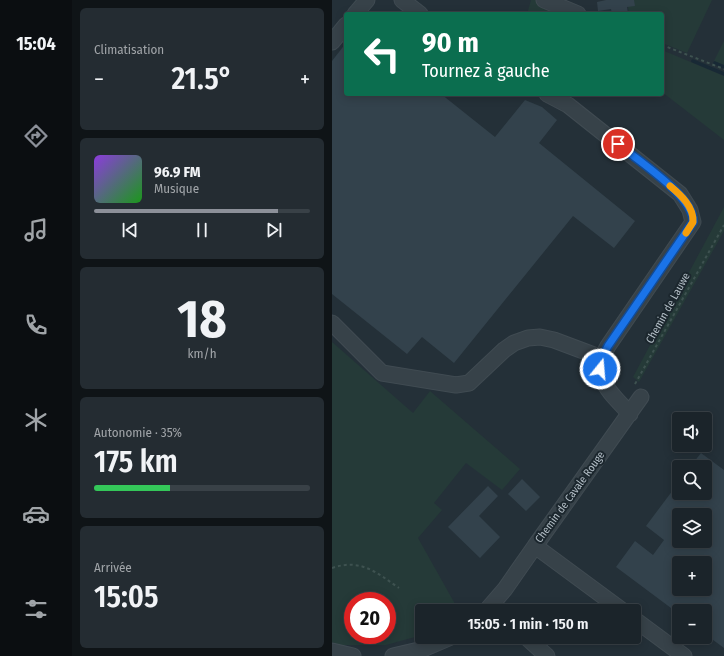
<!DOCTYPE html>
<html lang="fr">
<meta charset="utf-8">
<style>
body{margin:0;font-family:"Fira Sans Condensed",sans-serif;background:#242c32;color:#f1f3f6;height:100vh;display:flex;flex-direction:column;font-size:15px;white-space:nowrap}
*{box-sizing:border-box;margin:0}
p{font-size:13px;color:#a0a4a8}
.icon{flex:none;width:22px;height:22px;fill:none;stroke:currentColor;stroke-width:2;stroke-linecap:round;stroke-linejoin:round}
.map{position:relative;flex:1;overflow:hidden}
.details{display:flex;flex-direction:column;gap:8px;padding:8px;background:#0f1417;width:260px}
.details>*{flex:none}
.guide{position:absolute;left:12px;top:12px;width:320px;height:84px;border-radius:4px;box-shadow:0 2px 10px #0003,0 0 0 1px #394147;background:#0b6e4f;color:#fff;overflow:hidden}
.buttons{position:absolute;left:340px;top:412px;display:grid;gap:8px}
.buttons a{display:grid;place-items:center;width:40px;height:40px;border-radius:4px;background:#1b242a;box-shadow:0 2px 10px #0003,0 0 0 1px #394147;font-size:20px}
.speed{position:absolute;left:12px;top:592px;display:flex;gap:8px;font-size:20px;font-weight:700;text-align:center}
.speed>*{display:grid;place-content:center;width:52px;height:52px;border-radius:50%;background:#1b242a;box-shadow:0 2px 10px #0003,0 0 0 1px #394147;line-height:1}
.speed .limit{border:6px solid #d22;background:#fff;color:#111}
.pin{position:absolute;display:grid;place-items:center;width:34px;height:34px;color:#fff;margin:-17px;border:2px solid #fff;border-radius:50%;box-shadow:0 1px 4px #0007}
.me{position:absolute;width:44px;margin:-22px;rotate:17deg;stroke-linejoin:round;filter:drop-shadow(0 0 3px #0008)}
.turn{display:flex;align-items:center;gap:14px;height:84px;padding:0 12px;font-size:18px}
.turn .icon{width:52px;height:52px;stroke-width:2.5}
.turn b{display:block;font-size:28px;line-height:34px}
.big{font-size:30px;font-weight:600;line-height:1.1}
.details .card{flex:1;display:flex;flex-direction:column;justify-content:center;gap:6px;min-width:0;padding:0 14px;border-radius:6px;background:#242c32}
.details .dial{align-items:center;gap:0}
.dial b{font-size:52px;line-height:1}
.song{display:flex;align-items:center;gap:12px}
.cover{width:48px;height:48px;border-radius:6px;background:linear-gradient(135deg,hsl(270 70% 55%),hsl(120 70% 35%))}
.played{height:4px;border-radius:2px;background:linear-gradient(90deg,#8c9099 85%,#394147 85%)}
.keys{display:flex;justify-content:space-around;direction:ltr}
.heat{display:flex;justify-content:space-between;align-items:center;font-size:22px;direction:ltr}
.charge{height:6px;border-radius:3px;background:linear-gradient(90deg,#34c759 35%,#394147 0)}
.trip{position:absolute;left:83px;top:604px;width:226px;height:40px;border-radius:4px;background:#1b242a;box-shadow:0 2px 10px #0003,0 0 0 1px #394147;font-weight:600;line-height:40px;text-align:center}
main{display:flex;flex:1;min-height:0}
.dock{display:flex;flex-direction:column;width:72px;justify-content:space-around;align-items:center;background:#0b0e11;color:#a0a4a8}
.dock .icon{width:28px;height:28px}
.dock .selected{color:#8c9099}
.dock b{font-size:18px;color:#f1f3f6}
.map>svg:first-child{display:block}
</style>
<main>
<nav class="dock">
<b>15:04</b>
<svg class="icon selected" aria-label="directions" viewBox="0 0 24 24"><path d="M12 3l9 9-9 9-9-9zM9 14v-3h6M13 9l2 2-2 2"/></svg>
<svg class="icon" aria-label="music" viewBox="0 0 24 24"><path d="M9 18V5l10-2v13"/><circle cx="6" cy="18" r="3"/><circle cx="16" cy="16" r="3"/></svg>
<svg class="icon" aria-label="phone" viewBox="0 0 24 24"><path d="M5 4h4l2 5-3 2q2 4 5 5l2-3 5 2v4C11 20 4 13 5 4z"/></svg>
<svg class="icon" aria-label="climate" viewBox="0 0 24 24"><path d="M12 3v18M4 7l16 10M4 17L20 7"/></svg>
<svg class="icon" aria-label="car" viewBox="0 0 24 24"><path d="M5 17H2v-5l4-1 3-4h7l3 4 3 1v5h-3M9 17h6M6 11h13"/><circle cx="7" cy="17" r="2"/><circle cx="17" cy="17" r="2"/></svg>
<svg class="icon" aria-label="filters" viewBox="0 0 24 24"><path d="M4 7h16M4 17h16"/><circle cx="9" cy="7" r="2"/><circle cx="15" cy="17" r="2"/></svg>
</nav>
<section class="details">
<div class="card"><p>Climatisation</p>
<div class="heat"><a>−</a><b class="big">21.5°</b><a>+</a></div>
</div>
<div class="card">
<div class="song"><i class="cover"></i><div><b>96.9 FM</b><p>Musique</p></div></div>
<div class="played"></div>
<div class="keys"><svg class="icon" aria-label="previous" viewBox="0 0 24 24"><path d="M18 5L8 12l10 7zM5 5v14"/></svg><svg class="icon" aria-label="pause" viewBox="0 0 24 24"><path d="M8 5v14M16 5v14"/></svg><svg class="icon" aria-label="next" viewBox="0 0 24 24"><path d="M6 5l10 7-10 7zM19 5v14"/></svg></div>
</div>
<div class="card dial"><b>18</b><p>km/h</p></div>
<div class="card"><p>Autonomie · 35%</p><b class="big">175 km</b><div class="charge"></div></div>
<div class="card"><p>Arrivée</p><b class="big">15:05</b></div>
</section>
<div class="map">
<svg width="392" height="656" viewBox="0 0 392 656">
<rect width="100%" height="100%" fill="#243038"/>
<!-- green -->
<path fill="#253a38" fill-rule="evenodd" d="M199,0H207L240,14H195Z
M295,0H380L355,53L330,43V14H297Z
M392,41V66L382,61Z
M330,50L392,76V140L330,92Z
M392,207V231L307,382L301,377Z
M0,342L81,413L98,391L188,469L170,490L134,463L102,503L110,510L86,538L127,611H90V635L54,645H7L0,642ZM21,601H55V635H21Z"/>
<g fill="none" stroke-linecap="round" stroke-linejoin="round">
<!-- stream -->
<path stroke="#182935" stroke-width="3.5" d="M361,61L392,74
M383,63L392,67"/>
</g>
<!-- building -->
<path fill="#33424c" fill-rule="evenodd" d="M274,0H302L303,6L295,7L296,14H280L279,9L266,11L265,2Z
M14,43V94H109L163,137L193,100L210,107L225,120L207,143L303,221L282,248L241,216L122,363L90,337L75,354L0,294V61Z
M369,453L392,470V648L373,634V611H343L284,567L303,541L321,555L332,540L314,526L347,482V493H373V467H358ZM347,515H373V541H347ZM347,563H373V589H347Z
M190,479L208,497L194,511L176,494Z
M156,486L166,496L147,516L168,537L148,558L116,527Z"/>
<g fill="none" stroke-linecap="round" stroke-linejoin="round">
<!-- minor casing -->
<g stroke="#404b52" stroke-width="17">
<path id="minor" d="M70,0L88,14
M212,0L246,14
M23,14L35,0
M0,42L14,25
M215,94L236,105L348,194L358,210L361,222L276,346C257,377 278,392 298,414
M0,323L50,373L124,385L137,383L172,350L182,343L196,338L208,337L222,340L270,358
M154,611L173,589L203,546
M291,611L203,546L309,397
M302,619L352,656
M194,637L215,656
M0,651L21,656
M61,656L91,649L119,637"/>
</g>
<!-- path -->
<path stroke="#3e5250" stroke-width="2" stroke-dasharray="3 3" stroke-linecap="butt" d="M330,45L392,69
M303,384L392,225
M0,568C29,558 45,573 67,588"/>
<!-- minor -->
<use href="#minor" stroke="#374249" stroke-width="15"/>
</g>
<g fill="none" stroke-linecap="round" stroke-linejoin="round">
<!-- route casing -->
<g stroke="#114b97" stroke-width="10">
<path id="route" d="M268,369L270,358L276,346L361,222C363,197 305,160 286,144"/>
</g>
<!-- route -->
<use href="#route" stroke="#1a73e8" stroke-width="7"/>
<!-- slow -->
<path stroke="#f59e0b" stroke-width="7" d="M338,186C349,195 362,207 361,222L354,233"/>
</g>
<g text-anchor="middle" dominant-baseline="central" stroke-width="4" stroke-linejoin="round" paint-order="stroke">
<!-- street labels -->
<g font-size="11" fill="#b2bdc5" stroke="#1c272e">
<text transform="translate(336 308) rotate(-61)">Chemin de Lauwe</text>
<text transform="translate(238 497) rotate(-54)">Chemin de Cavale Rouge</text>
</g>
</g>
</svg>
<div class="buttons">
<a><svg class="icon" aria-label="sound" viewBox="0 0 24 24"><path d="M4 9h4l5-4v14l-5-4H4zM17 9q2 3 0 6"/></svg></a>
<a><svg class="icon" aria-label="search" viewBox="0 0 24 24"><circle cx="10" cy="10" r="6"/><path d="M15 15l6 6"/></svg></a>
<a><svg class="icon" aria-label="layers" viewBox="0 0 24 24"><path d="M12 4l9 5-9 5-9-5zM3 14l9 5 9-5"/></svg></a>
<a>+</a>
<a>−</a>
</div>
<div class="speed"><div class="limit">20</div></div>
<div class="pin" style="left:286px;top:144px;background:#d93025"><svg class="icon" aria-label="arrive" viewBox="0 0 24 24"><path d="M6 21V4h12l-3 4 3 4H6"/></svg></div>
<svg class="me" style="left:268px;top:369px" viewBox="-20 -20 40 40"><circle r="17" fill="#1a73e8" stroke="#fff" stroke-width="3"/><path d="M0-11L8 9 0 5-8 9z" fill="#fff"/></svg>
<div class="trip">15:05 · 1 min · 150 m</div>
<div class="guide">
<div class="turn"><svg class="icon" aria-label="left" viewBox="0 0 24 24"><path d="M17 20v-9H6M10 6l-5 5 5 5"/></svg><div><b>90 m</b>Tournez à gauche</div></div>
</div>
</div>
</main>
